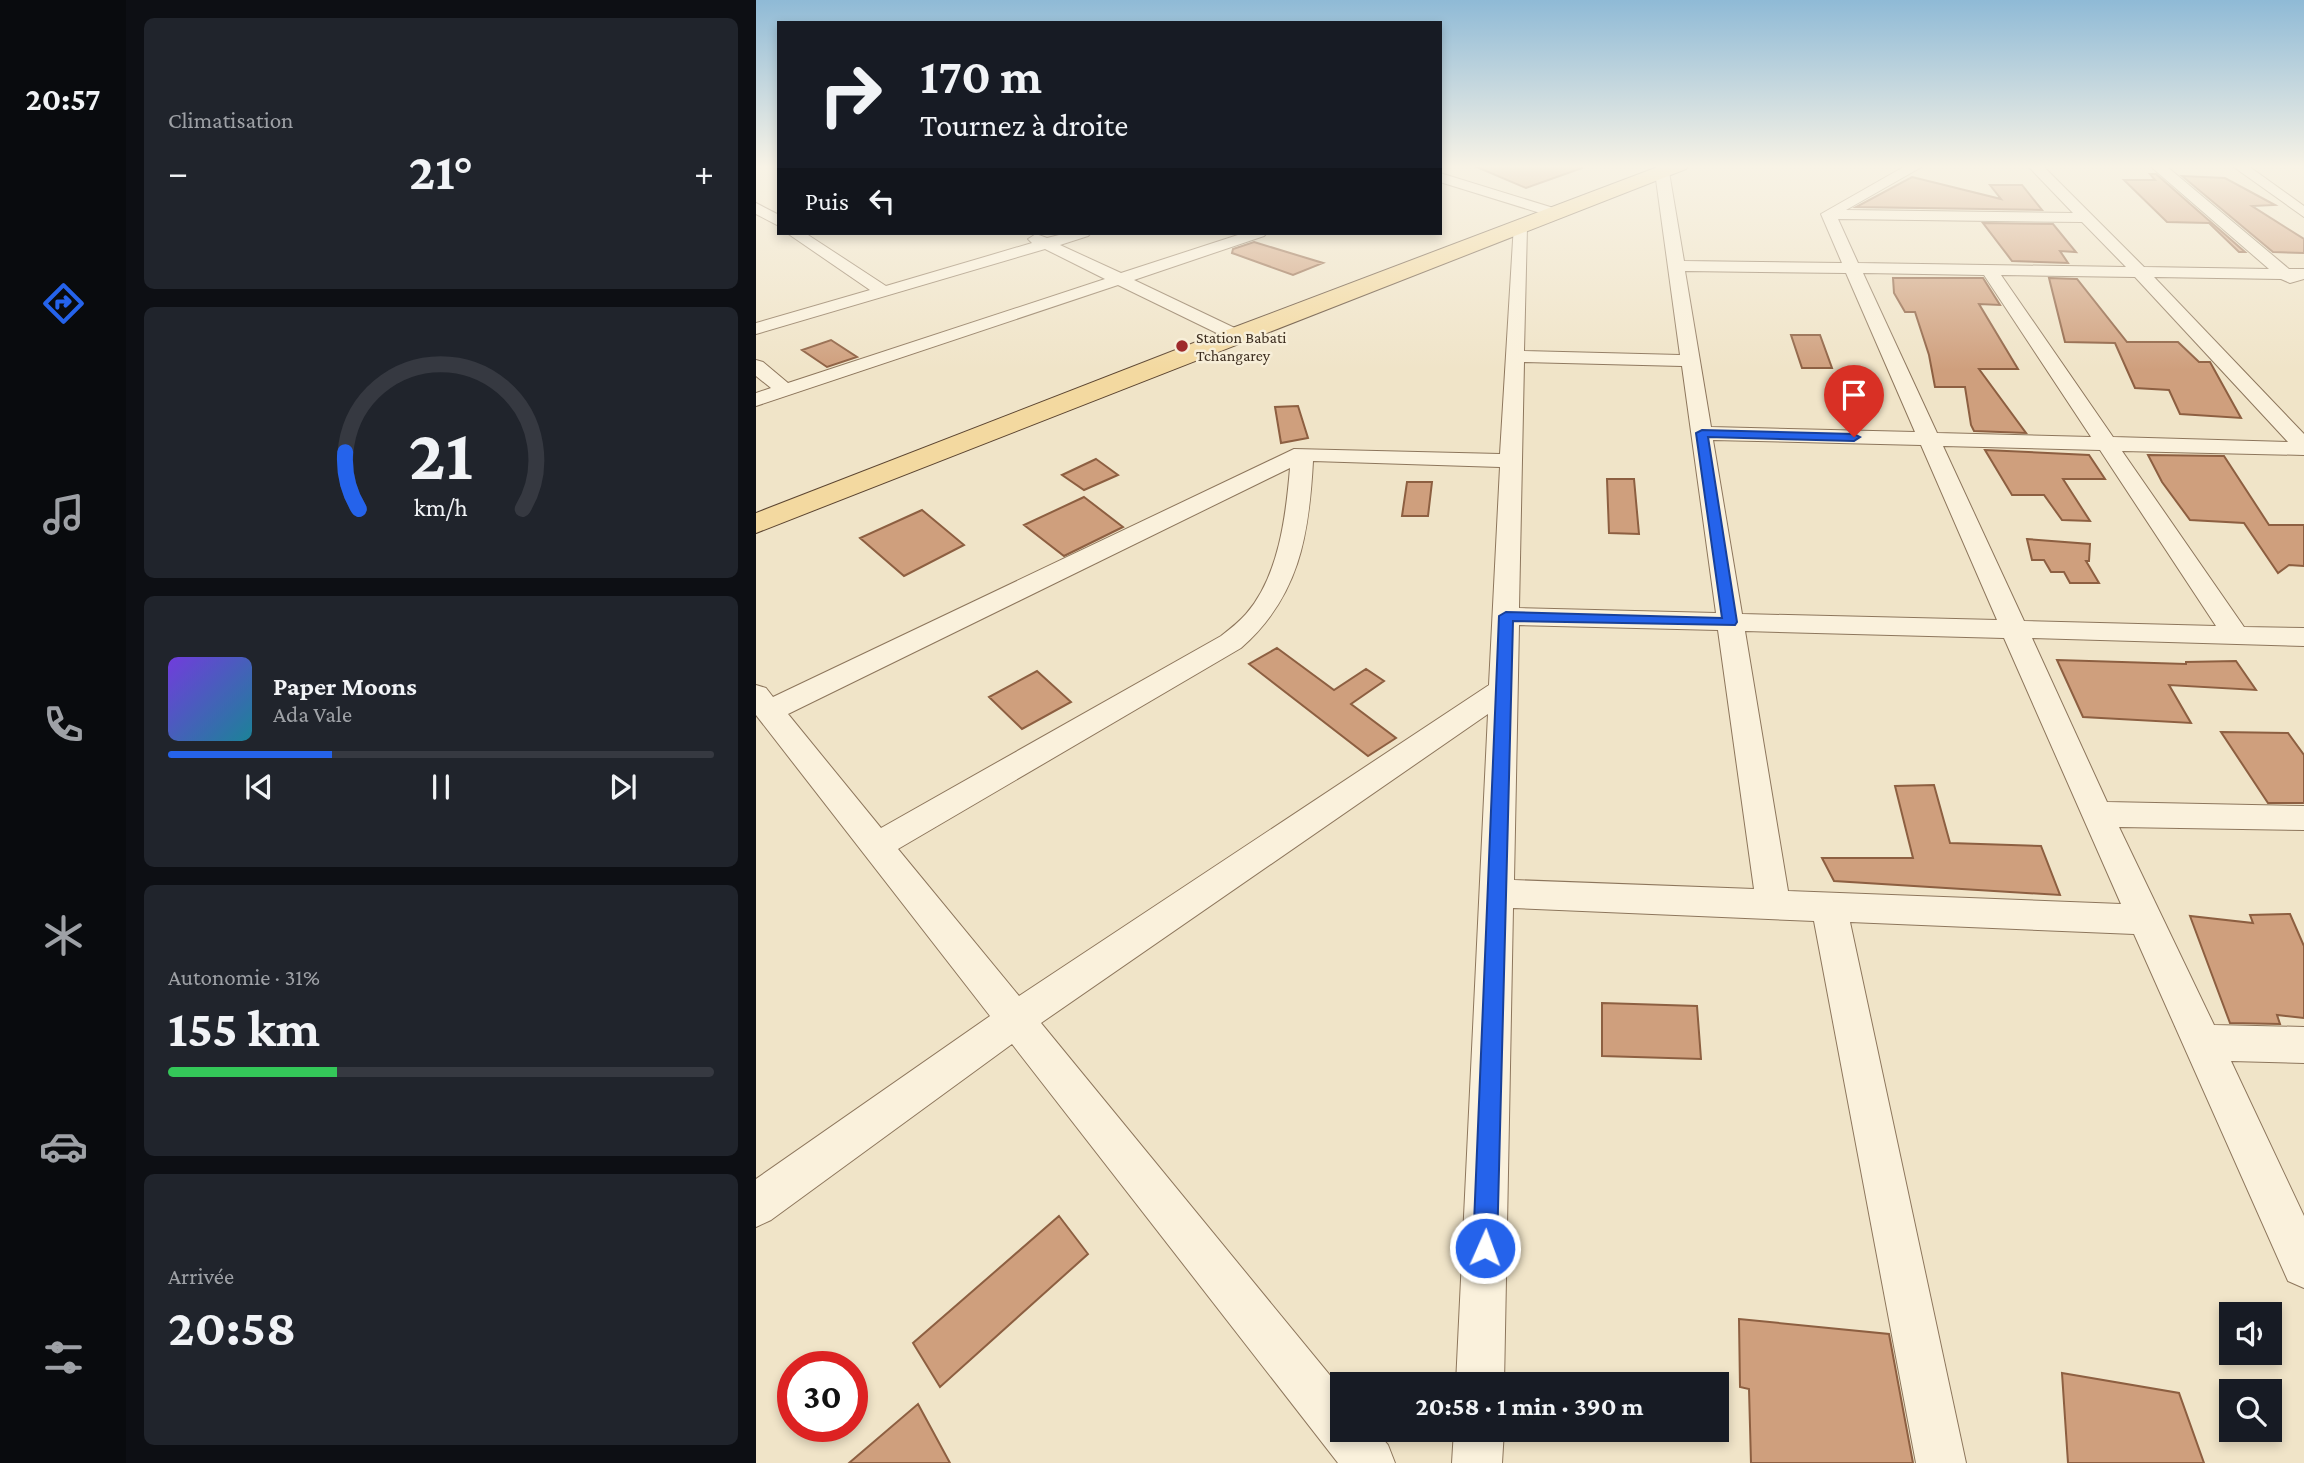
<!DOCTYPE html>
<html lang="fr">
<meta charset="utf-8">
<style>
body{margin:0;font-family:"Crimson Pro",serif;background:#20242c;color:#f1f3f6;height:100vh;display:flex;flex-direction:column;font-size:26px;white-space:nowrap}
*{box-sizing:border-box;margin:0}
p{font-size:23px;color:#9ea1a6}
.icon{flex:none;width:38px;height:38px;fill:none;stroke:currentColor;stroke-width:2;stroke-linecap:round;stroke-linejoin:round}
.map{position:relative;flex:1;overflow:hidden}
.details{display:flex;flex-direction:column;gap:18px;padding:18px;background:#0d0f14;width:630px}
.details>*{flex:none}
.banner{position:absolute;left:21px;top:21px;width:665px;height:214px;border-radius:0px;box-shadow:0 4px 10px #0003;background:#171b24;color:#f1f3f6;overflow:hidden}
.fabs{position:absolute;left:1463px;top:1302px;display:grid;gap:14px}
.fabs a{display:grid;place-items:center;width:63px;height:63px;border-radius:0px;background:#171b24;box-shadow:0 4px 10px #0003;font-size:35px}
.speed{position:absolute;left:21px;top:1351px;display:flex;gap:14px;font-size:35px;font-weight:700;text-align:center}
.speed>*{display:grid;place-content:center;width:91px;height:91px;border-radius:50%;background:#171b24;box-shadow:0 4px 10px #0003;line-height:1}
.speed .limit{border:10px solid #d22;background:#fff;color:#111}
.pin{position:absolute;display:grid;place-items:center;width:60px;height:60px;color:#fff;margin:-72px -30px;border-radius:50% 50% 50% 0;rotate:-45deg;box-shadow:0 0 7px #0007}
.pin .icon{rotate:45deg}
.me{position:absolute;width:77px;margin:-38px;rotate:2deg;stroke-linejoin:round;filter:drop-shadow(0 0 5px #0008)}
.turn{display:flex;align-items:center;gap:24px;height:147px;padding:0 28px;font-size:32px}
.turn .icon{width:91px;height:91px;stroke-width:2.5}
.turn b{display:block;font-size:49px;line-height:60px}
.then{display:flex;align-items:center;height:66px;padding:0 28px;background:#0003;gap:14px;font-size:26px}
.big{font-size:52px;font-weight:700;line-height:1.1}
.details .tile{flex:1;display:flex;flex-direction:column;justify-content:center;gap:10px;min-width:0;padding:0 24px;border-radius:10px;background:#20242c}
.details .dial{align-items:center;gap:0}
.dial svg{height:182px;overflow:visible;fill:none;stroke:#363941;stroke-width:7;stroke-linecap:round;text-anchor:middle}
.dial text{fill:#f1f3f6;stroke:none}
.song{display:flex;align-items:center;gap:21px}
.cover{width:84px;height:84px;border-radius:10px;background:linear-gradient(135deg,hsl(260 70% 55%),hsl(190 70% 35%))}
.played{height:7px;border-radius:4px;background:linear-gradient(90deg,#2563eb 30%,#363941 30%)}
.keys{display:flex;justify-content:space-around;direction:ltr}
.heat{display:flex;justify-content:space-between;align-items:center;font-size:38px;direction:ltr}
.charge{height:10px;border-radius:5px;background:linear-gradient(90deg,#34c759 31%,#363941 0)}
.trip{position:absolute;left:574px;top:1372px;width:399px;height:70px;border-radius:0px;background:#171b24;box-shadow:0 4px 10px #0003;font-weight:700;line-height:70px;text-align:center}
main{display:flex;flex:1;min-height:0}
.tab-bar{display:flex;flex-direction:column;width:126px;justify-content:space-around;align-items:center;background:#090b0e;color:#9ea1a6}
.tab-bar .icon{width:49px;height:49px}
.tab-bar .current{color:#2563eb}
.tab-bar b{font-size:32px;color:#f1f3f6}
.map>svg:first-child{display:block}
</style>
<main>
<nav class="tab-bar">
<b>20:57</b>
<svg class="icon current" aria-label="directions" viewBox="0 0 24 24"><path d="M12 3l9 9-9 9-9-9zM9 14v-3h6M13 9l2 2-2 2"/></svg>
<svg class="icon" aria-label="music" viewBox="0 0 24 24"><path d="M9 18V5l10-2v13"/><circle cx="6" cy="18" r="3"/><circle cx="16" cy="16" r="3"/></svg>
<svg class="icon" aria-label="phone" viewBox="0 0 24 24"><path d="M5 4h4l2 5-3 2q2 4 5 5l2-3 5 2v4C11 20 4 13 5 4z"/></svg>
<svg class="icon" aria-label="climate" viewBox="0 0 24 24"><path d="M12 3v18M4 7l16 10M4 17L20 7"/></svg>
<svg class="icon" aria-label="car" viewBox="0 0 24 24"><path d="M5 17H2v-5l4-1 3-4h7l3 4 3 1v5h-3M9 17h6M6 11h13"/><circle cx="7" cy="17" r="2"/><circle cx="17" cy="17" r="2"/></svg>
<svg class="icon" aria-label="filters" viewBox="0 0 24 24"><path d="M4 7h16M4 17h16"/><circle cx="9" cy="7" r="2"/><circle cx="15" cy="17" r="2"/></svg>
</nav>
<section class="details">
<div class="tile"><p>Climatisation</p>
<div class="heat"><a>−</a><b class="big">21°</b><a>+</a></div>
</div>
<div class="tile dial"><svg viewBox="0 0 100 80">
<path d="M14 69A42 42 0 1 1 86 69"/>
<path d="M14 69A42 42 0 0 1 8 44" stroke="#2563eb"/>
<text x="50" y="56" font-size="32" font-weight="700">21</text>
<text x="50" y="72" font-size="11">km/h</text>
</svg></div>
<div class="tile">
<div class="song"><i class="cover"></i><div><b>Paper Moons</b><p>Ada Vale</p></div></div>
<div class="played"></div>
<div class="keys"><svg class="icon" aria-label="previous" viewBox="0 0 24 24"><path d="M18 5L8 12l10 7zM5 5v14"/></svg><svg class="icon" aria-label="pause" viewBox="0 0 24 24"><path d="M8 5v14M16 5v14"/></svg><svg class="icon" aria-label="next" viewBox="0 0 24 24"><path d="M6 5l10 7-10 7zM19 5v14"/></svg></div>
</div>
<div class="tile"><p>Autonomie · 31%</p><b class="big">155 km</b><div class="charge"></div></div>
<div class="tile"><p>Arrivée</p><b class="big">20:58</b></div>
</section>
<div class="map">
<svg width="1548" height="1463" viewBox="0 0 1548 1463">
<rect width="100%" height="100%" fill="#f0e4c8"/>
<!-- building -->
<path fill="#cf9f7d" stroke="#8d5f41" stroke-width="2" d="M716,165H826V168L770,188Z
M1394,174H1400L1489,252H1483L1453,223L1411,222L1368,180H1399Z
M1426,176L1469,178L1519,205L1496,206L1548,239V253L1517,252Z
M1156,177L1245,199L1234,185H1266L1286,210L1100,207Z
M1227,223L1297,224L1320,252L1304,251L1312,263L1256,261Z
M498,242L567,263L537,275L476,253L477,249Z
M1137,278H1227L1244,305L1223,304L1262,369H1223L1270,433L1218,431L1215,425L1209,387H1179L1173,355L1159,312H1149L1138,293Z
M1293,278L1321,279L1371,342H1422L1443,362H1454L1485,418L1424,414L1413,390L1379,388L1359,343L1309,342Z
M1035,335H1064L1076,368H1046Z
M75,340L101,357L71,367L46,350Z
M542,406L552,438L525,443L519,407Z
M1229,450L1333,455L1349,479H1307L1334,521L1306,520L1288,495H1256Z
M1392,455L1468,456L1513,525H1548V566L1533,565L1522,573L1488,523L1434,520L1406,482Z
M340,459L362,475L328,490L306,475Z
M851,479H878L883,534L853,533Z
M651,482H676L672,516H646Z
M328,497L367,527L308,556L268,525Z
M166,510L208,545L148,576L104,538Z
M1271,539L1334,544L1333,561H1330L1343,583H1314L1308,572H1295L1288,560H1276Z
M521,648L578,690L610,669L628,681L595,704L640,738L612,756L493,664Z
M1301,660L1430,664V662L1480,661L1500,690L1413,685L1435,723L1327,717Z
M281,671L315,702L266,729L233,697Z
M1465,732L1532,733L1548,755V803H1512Z
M1178,785L1194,843L1285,846L1304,895L1078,881L1066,858H1157L1139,786Z
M1534,914L1548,946V1018L1521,1015L1524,1024L1474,1023L1434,916L1497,923L1494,915Z
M846,1003L941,1006L945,1059L846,1056Z
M303,1216L332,1254L184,1387L157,1343Z
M983,1319L1133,1334L1157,1463H995L993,1389L984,1387Z
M1306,1373L1423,1393L1448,1463H1312Z
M162,1404L194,1463H93Z"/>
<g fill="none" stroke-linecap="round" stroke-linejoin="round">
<!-- minor casing -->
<g stroke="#8d765c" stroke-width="2">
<path id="minor" d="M1151,165H1169L1090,210L1317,213L1271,165H1286L1388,267L1513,269L1393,165H1409L1533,269H1548V279L1534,283L1525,279L1398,277L1548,434V455L1366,451L1488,627L1548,628V646L1276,638L1351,802L1548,806V830L1363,827L1458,1025L1548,1027V1063L1475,1061L1548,1216V1288L1532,1281L1378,934L1094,922L1210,1463H1160L1058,921L757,908L748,1384H700L732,714L285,1023L586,1390V1430H619L632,1445L639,1463H582L256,1044L15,1220L0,1227V1179L234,1016L0,715V685L10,688L17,697L538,449L744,454L758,224H768L771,227L768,351L924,355L899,172L901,169L906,168L913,172L928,261L1086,263L1065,214ZM1082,219L1326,222L1370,267L1102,263ZM929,271L1090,273L1159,432L955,427ZM1107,273L1228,275L1335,437L1181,433ZM1245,275L1379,277L1532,442L1357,437ZM768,362L926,366L960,613L763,608ZM957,440L1165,445L1241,620L986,614ZM1187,446L1344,450L1460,626L1268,621ZM557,461L744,467L733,685L263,996L142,849L485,648C543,597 553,536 557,461ZM534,468C530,516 523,576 490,614C483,622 474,629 465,636L125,828L32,714ZM763,625L962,630L998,889L758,880ZM989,631L1248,638L1365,904L1032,891Z
M1475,165H1491L1548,206V217Z
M684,173L804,210L806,213L804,216H794L684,182Z
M0,203L23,215V226L0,214Z
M31,233H49L130,286L276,243L272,239L280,234L291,238L311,233H335L332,236L304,245L365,273L488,233H511L508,236L378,280L485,331L488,335L485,339H473L362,285L0,406V393L15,388L0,376V360L7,362L32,383L349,279L289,249L0,334V323L114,290Z
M698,1430H748L746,1463H696Z"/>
</g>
<!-- major casing -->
<g stroke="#5b4430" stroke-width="2">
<path id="major" d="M907,165H933L930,169L0,533V513L471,330Z"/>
</g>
<!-- minor -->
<use href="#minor" fill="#faf1dc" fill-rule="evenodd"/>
<!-- major -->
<use href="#major" fill="#f3d9a0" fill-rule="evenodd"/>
</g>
<!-- sky -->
<linearGradient id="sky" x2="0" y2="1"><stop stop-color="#8fbad6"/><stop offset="0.45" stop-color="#f8f3e6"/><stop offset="1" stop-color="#f8f3e6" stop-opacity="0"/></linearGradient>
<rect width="1548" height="370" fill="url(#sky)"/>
<!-- route -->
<path fill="#2563eb" stroke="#184099" stroke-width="2" d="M946,430L1098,434L1104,437L1098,441L952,437L981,622L979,625L757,621L741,1248L737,1256L729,1260L720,1256L717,1248L743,616L750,612L966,618L940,433Z"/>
<!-- markers -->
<circle fill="#9e2a2b" stroke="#f7eed8" stroke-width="2.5" cx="426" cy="346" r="7"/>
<g text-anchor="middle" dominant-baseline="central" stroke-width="5" stroke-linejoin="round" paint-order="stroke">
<!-- far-poi labels -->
<g font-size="16" fill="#3d2e20" stroke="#f7eed8" text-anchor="start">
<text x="440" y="337">Station Babati<tspan x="440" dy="18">Tchangarey</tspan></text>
</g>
</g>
</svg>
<div class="fabs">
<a><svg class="icon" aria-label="sound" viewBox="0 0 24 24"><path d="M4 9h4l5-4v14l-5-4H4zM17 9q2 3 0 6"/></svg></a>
<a><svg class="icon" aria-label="search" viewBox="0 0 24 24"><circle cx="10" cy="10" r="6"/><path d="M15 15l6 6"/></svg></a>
</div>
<div class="speed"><div class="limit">30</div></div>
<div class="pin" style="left:1098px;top:437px;background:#d93025"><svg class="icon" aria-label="arrive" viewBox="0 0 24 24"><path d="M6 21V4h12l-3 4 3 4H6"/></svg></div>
<svg class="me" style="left:729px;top:1248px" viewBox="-20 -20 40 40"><circle r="17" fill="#2563eb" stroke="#fff" stroke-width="3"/><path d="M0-11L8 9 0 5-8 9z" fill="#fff"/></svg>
<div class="trip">20:58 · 1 min · 390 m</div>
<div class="banner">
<div class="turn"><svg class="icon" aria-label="right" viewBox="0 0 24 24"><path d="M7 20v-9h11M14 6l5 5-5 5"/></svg><div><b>170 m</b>Tournez à droite</div></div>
<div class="then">Puis<svg class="icon" aria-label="left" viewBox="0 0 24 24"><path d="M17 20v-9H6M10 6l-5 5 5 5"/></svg></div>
</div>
</div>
</main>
